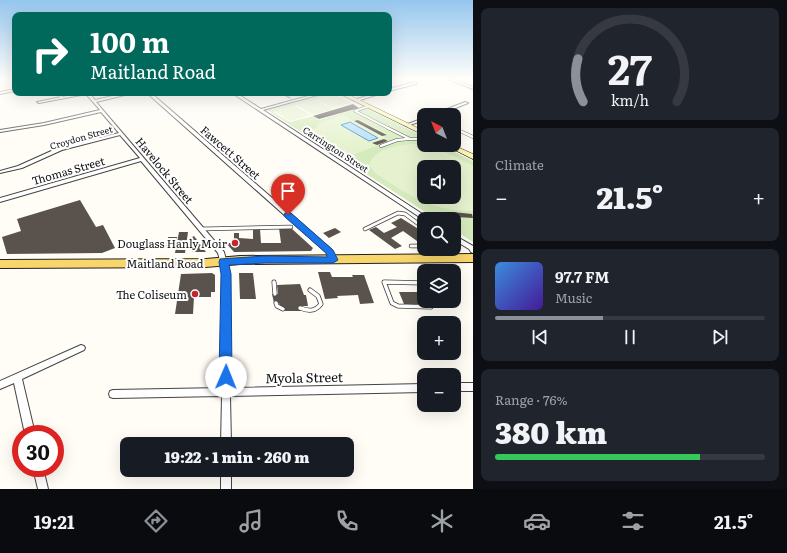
<!DOCTYPE html>
<meta charset="utf-8">
<style>
body{margin:0;font-family:Literata,serif;background:#20242c;color:#f1f3f6;height:100vh;display:flex;flex-direction:column;font-size:15px;white-space:nowrap}
*{box-sizing:border-box;margin:0}
p{font-size:13px;color:#9ea1a6}
.icon{flex:none;width:22px;height:22px;fill:none;stroke:currentColor;stroke-width:2;stroke-linecap:round;stroke-linejoin:round}
.map{position:relative;flex:1;overflow:hidden}
.drawer{display:flex;flex-direction:column;gap:8px;padding:8px;background:#0d0f14;width:314px}
.drawer>*{flex:none}
.top-card{position:absolute;left:12px;top:12px;width:380px;height:84px;border-radius:8px;box-shadow:0 4px 16px #0002;background:#00695c;color:#fff;overflow:hidden}
.needle{width:26px;rotate:318deg}
.controls{position:absolute;left:417px;top:108px;display:grid;gap:8px}
.controls a{display:grid;place-items:center;width:44px;height:44px;border-radius:8px;background:#171b24;box-shadow:0 4px 16px #0002;font-size:20px}
.speed{position:absolute;left:12px;top:425px;display:flex;gap:8px;font-size:20px;font-weight:700;text-align:center}
.speed>*{display:grid;place-content:center;width:52px;height:52px;border-radius:50%;background:#171b24;box-shadow:0 4px 16px #0002;line-height:1}
.speed .limit{border:6px solid #d22;background:#fff;color:#111}
.pin{position:absolute;display:grid;place-items:center;width:34px;height:34px;color:#fff;margin:-41px -17px;border-radius:50% 50% 50% 0;rotate:-45deg;box-shadow:0 0 4px #0007}
.pin .icon{rotate:45deg}
.me{position:absolute;width:44px;margin:-22px;rotate:1deg;stroke-linejoin:round;filter:drop-shadow(0 0 3px #0008)}
.turn{display:flex;align-items:center;gap:14px;height:84px;padding:0 12px;font-size:18px}
.turn .icon{width:52px;height:52px;stroke-width:2.5}
.turn b{display:block;font-size:28px;line-height:34px}
.big{font-size:30px;font-weight:800;line-height:1.1}
.drawer .widget{flex:1;display:flex;flex-direction:column;justify-content:center;gap:6px;min-width:0;padding:0 14px;border-radius:8px;background:#20242c}
.drawer .dial{align-items:center;gap:0}
.dial svg{height:104px;overflow:visible;fill:none;stroke:#363941;stroke-width:7;stroke-linecap:round;text-anchor:middle}
.dial text{fill:#f1f3f6;stroke:none}
.song{display:flex;align-items:center;gap:12px}
.cover{width:48px;height:48px;border-radius:6px;background:linear-gradient(135deg,hsl(210 70% 55%),hsl(260 70% 35%))}
.played{height:4px;border-radius:2px;background:linear-gradient(90deg,#8c9099 40%,#363941 40%)}
.keys{display:flex;justify-content:space-around;direction:ltr}
.heat{display:flex;justify-content:space-between;align-items:center;font-size:22px;direction:ltr}
.charge{height:6px;border-radius:3px;background:linear-gradient(90deg,#34c759 76%,#363941 0)}
.trip{position:absolute;left:120px;top:437px;width:234px;height:40px;border-radius:8px;background:#171b24;box-shadow:0 4px 16px #0002;font-weight:800;line-height:40px;text-align:center}
.dock{display:flex;height:64px;justify-content:space-around;align-items:center;background:#090b0e;color:#9ea1a6}
.dock .icon{width:28px;height:28px}
.dock .active{color:#8c9099}
.dock b{font-size:18px;color:#f1f3f6}
main{display:flex;flex:1;min-height:0}
.map>svg:first-child{display:block}
</style>
<main>
<div class="map">
<svg width="473" height="489" viewBox="0 0 473 489">
<rect width="100%" height="100%" fill="#fffdf5"/>
<!-- green -->
<path fill="#d5ebbd" fill-rule="evenodd" d="M330,93L336,94L273,112L290,122L313,116L319,120L364,107L424,137V145H441L473,161V242L454,230V219H436L267,110ZM424,167H454V197H424Z"/>
<!-- pitch -->
<path fill="#e6f2cf" fill-rule="evenodd" d="M336,95L351,103L333,108L318,100Z
M316,100L333,109L313,115L297,105Z
M295,106L311,115L290,121L275,111Z
M343,115L353,121L359,119L389,135L383,137L390,141L344,158L303,132L316,128L319,123Z
M412,144C433,144 453,156 473,166V211C430,211 411,196 376,174L369,165C375,148 396,146 412,144ZM424,167H454V197H424Z"/>
<!-- water -->
<path fill="#b9e0f7" stroke="#3f96cf" d="M350,122L378,138L369,141L341,125Z"/>
<g fill="none" stroke-linecap="round" stroke-linejoin="round">
<!-- stream -->
<path stroke="#3f96cf" stroke-width="1.5" d="M281,93L290,98"/>
</g>
<!-- building -->
<path fill="#5a524d" d="M353,104L359,108L319,119L313,116Z
M358,120L375,129L387,135L382,136L354,121Z
M384,139L388,141L377,145L372,143Z
M80,200L96,227L103,225L115,248L102,253L7,254L2,237L21,231L17,219Z
M453,212L472,214L473,218L456,217Z
M401,218L420,230L419,231L422,233L424,232V246L403,231L391,238L402,246L395,249L369,230L376,227L384,233L397,227L391,223Z
M279,228H291L313,248L311,251L234,252L226,243H234V233H239V238L253,239V229H260L261,243H281Z
M335,228L341,232L329,238L323,233Z
M179,232H188L185,253H175Z
M194,236L206,252H192L194,243L189,239Z
M168,237H177L175,248H166Z
M318,272H330L332,277H353L352,275H364L374,303L360,304L358,295L337,296L338,298L325,299Z
M212,273L215,275V292H211V297H194L193,314H175L181,274Z
M239,273H253L256,299H240Z
M300,284L304,295H306L308,306H300L301,311H283V306H280L279,303H274L272,294H278L277,285Z
M399,292H424V301H430L431,304H404Z"/>
<g fill="none" stroke-linecap="round" stroke-linejoin="round">
<!-- lane-far3 casing -->
<g stroke="#444" stroke-width="3">
<path id="lane-far3" d="M58,93L62,98
M369,106L355,111L390,129"/>
</g>
<!-- lane-far2 casing -->
<g stroke="#444" stroke-width="3.5">
<path id="lane-far2" d="M388,128L410,139H424
M460,131L473,137
M381,146L397,140L408,139"/>
</g>
<!-- lane-far1 casing -->
<g stroke="#444" stroke-width="4.5">
<path id="lane-far1" d="M201,229L291,227
M365,229L398,213L405,214L424,228
M411,246H424"/>
</g>
<!-- lane casing -->
<g stroke="#444" stroke-width="5">
<path id="lane" d="M274,282L275,294
M424,283L384,282L392,303L398,306L431,307L434,303L433,301
M276,303L277,306L283,309
M300,308C308,311 315,312 321,304L318,296L310,290"/>
</g>
<!-- street casing -->
<g stroke="#444" stroke-width="2">
<path id="street" d="M448,79H453L473,87V89Z
M415,82L417,83L416,84L389,91V89Z
M15,89V91L0,94V92Z
M81,93H89L95,100L126,93H133L96,102L224,252L229,272L230,388L424,384V392L230,396L231,444H221L222,396L113,398L110,397L109,394L110,391L113,390L222,388L223,272L218,253L141,161L0,202V198L140,158L120,135L62,150L22,168L0,173V171L18,166L58,148L119,133L101,112L44,125L0,132V130L44,123L100,110L86,94L39,103L37,102Z
M147,93H151L332,250L336,260L335,262H331L327,253Z
M232,93H236L261,109L319,93H325L263,110L430,219L424,220Z
M376,93H382L357,101L354,100Z
M465,102L468,103L438,115H432Z
M424,118V120L407,126L405,125Z
M454,235L473,246V253L471,252L469,249L454,240Z
M81,345L84,346L85,348L84,350L22,379L35,434H25L14,383L0,389V381Z
M454,383H473V391H454Z
M33,468H43L48,489H38Z
M221,470H231V489H221Z"/>
</g>
<!-- secondary casing -->
<g stroke="#333" stroke-width="1">
<path id="secondary" d="M338,93H345L424,131V135Z
M445,145H453L473,154V159Z"/>
</g>
<!-- primary casing -->
<g stroke="#222" stroke-width="2">
<path id="primary" d="M473,254V262L240,264L206,267L0,268V260L206,259L240,256Z"/>
</g>
<!-- lane-far3 -->
<use href="#lane-far3" stroke="#fff" stroke-width="2"/>
<!-- lane-far2 -->
<use href="#lane-far2" stroke="#fff" stroke-width="2.5"/>
<!-- lane-far1 -->
<use href="#lane-far1" stroke="#fff" stroke-width="3"/>
<!-- lane -->
<use href="#lane" stroke="#fff" stroke-width="3.5"/>
<!-- street -->
<use href="#street" fill="#fff" fill-rule="evenodd"/>
<!-- secondary -->
<use href="#secondary" fill="#fff6b0" fill-rule="evenodd"/>
<!-- primary -->
<use href="#primary" fill="#f9d66b" fill-rule="evenodd"/>
</g>
<!-- sky -->
<linearGradient id="sky" x2="0" y2="1"><stop stop-color="#95c6ee"/><stop offset="0.53" stop-color="#fffefa"/><stop offset="1" stop-color="#fffefa" stop-opacity="0"/></linearGradient>
<rect width="473" height="148" fill="url(#sky)"/>
<!-- route -->
<path fill="#1a73e8" stroke="#114b97" d="M285,213H291L333,250L338,260L333,263H265L229,265L231,274L232,377L230,382L226,383L221,382L219,377L221,274L219,262L220,259L265,256L327,257L326,253L285,217L284,215Z"/>
<!-- markers -->
<g fill="#c4262e" stroke="#fff" stroke-width="1.5">
<circle cx="235" cy="243" r="4"/>
<circle cx="195" cy="294" r="4"/>
</g>
<g text-anchor="middle" dominant-baseline="central" stroke-width="4" stroke-linejoin="round" paint-order="stroke">
<!-- far-street labels -->
<g font-size="9" fill="#111" stroke="#fff">
<text transform="translate(81 137) rotate(-16)">Croydon Street</text>
<text transform="translate(336 149) rotate(33)">Carrington Street</text>
</g>
<!-- street labels -->
<g font-size="11" fill="#111" stroke="#fff">
<text transform="translate(231 152) rotate(41)">Fawcett Street</text>
<text transform="translate(68 170) rotate(-16)">Thomas Street</text>
<text transform="translate(165 170) rotate(50)">Havelock Street</text>
<text x="165" y="263">Maitland Road</text>
</g>
<!-- poi labels -->
<g font-size="11" fill="#111" stroke="#fff" text-anchor="end">
<text x="227" y="243">Douglass Hanly Moir</text>
<text x="187" y="294">The Coliseum</text>
</g>
<!-- near-street labels -->
<g font-size="13" fill="#111" stroke="#fff">
<text transform="translate(304 377) rotate(-1)">Myola Street</text>
</g>
</g>
</svg>
<div class="controls">
<a><svg class="needle" viewBox="-14 -14 28 28"><path d="M0-13l5 13h-10z" fill="#e53935"/><path d="M0 13l5-13h-10z" fill="#9ea1a6"/></svg></a>
<a><svg class="icon" aria-label="sound" viewBox="0 0 24 24"><path d="M4 9h4l5-4v14l-5-4H4zM17 9q2 3 0 6"/></svg></a>
<a><svg class="icon" aria-label="search" viewBox="0 0 24 24"><circle cx="10" cy="10" r="6"/><path d="M15 15l6 6"/></svg></a>
<a><svg class="icon" aria-label="layers" viewBox="0 0 24 24"><path d="M12 4l9 5-9 5-9-5zM3 14l9 5 9-5"/></svg></a>
<a>+</a>
<a>−</a>
</div>
<div class="speed"><div class="limit">30</div></div>
<div class="pin" style="left:288px;top:215px;background:#d93025"><svg class="icon" aria-label="arrive" viewBox="0 0 24 24"><path d="M6 21V4h12l-3 4 3 4H6"/></svg></div>
<svg class="me" style="left:226px;top:377px" viewBox="-20 -20 40 40"><circle r="19" fill="#fff"/><path d="M0-13L10 11 0 6-10 11z" fill="#1a73e8"/></svg>
<div class="trip">19:22 · 1 min · 260 m</div>
<div class="top-card">
<div class="turn"><svg class="icon" aria-label="right" viewBox="0 0 24 24"><path d="M7 20v-9h11M14 6l5 5-5 5"/></svg><div><b>100 m</b>Maitland Road</div></div>
</div>
</div>
<section class="drawer">
<div class="widget dial"><svg viewBox="0 0 100 80">
<path d="M14 69A42 42 0 1 1 86 69"/>
<path d="M14 69A42 42 0 0 1 10 36" stroke="#8c9099"/>
<text x="50" y="56" font-size="32" font-weight="700">27</text>
<text x="50" y="72" font-size="11">km/h</text>
</svg></div>
<div class="widget"><p>Climate</p>
<div class="heat"><a>−</a><b class="big">21.5°</b><a>+</a></div>
</div>
<div class="widget">
<div class="song"><i class="cover"></i><div><b>97.7 FM</b><p>Music</p></div></div>
<div class="played"></div>
<div class="keys"><svg class="icon" aria-label="previous" viewBox="0 0 24 24"><path d="M18 5L8 12l10 7zM5 5v14"/></svg><svg class="icon" aria-label="pause" viewBox="0 0 24 24"><path d="M8 5v14M16 5v14"/></svg><svg class="icon" aria-label="next" viewBox="0 0 24 24"><path d="M6 5l10 7-10 7zM19 5v14"/></svg></div>
</div>
<div class="widget"><p>Range · 76%</p><b class="big">380 km</b><div class="charge"></div></div>
</section>
</main>
<nav class="dock">
<b>19:21</b>
<svg class="icon active" aria-label="directions" viewBox="0 0 24 24"><path d="M12 3l9 9-9 9-9-9zM9 14v-3h6M13 9l2 2-2 2"/></svg>
<svg class="icon" aria-label="music" viewBox="0 0 24 24"><path d="M9 18V5l10-2v13"/><circle cx="6" cy="18" r="3"/><circle cx="16" cy="16" r="3"/></svg>
<svg class="icon" aria-label="phone" viewBox="0 0 24 24"><path d="M5 4h4l2 5-3 2q2 4 5 5l2-3 5 2v4C11 20 4 13 5 4z"/></svg>
<svg class="icon" aria-label="climate" viewBox="0 0 24 24"><path d="M12 3v18M4 7l16 10M4 17L20 7"/></svg>
<svg class="icon" aria-label="car" viewBox="0 0 24 24"><path d="M5 17H2v-5l4-1 3-4h7l3 4 3 1v5h-3M9 17h6M6 11h13"/><circle cx="7" cy="17" r="2"/><circle cx="17" cy="17" r="2"/></svg>
<svg class="icon" aria-label="filters" viewBox="0 0 24 24"><path d="M4 7h16M4 17h16"/><circle cx="9" cy="7" r="2"/><circle cx="15" cy="17" r="2"/></svg>
<b>21.5°</b>
</nav>
